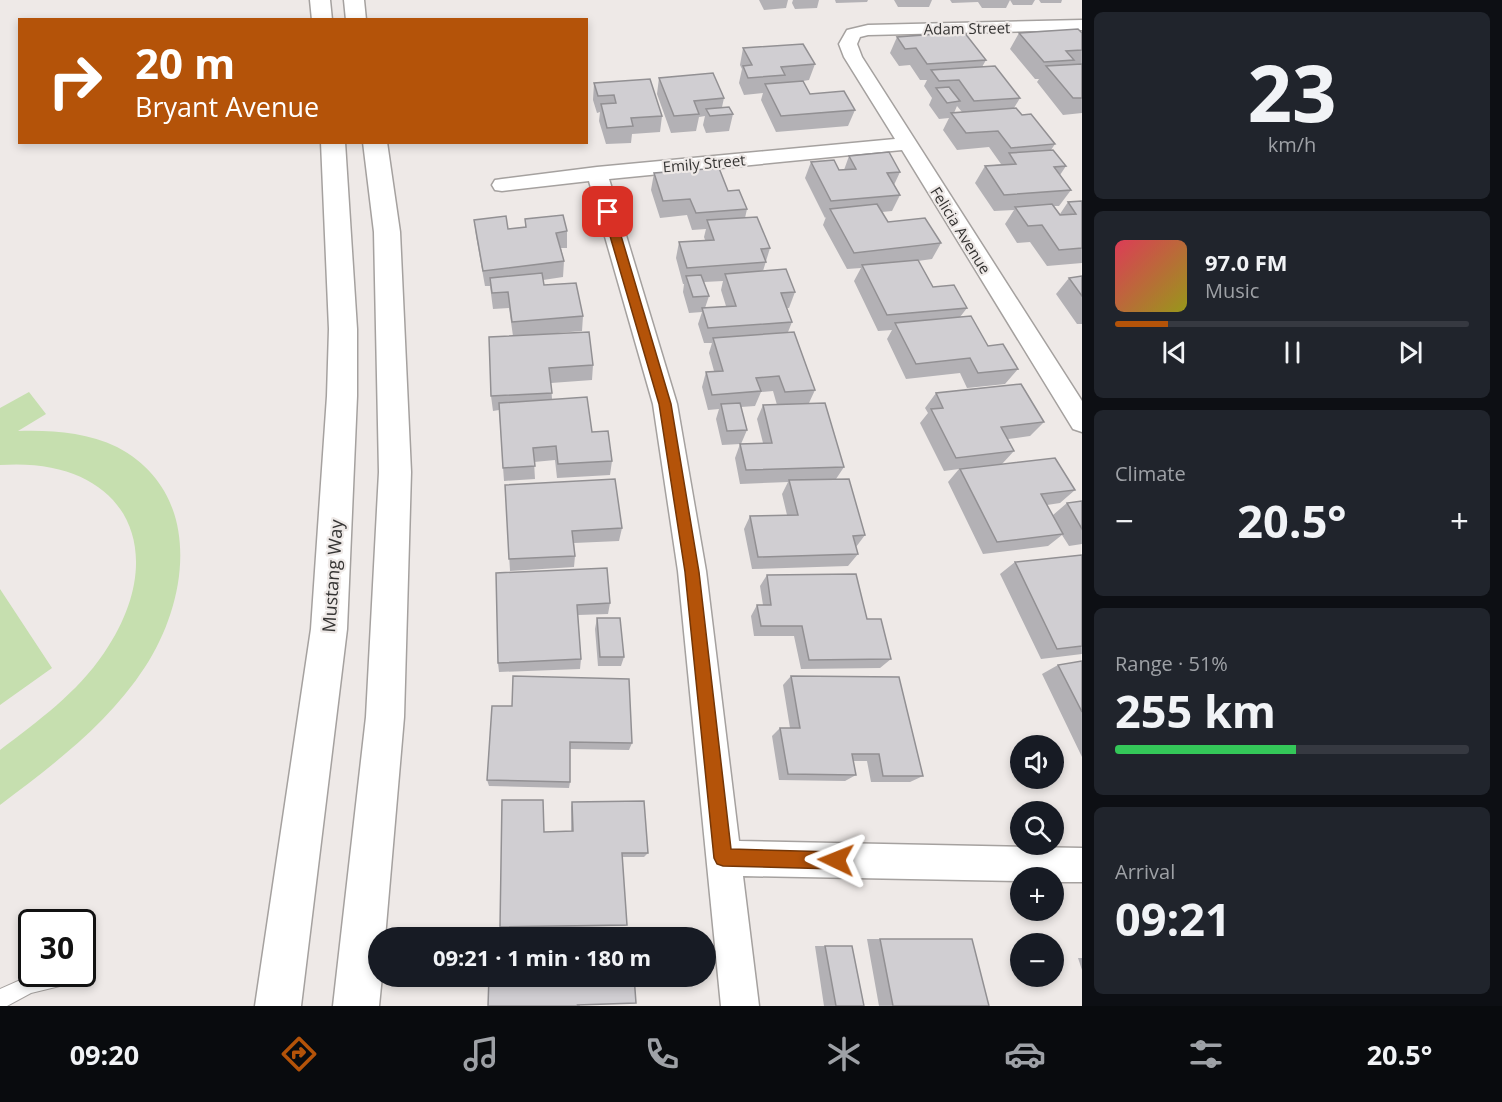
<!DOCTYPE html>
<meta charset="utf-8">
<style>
body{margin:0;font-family:"Open Sans",sans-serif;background:#20242c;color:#f1f3f6;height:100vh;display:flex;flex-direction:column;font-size:22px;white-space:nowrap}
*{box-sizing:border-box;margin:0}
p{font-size:20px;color:#9ea1a6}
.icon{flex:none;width:33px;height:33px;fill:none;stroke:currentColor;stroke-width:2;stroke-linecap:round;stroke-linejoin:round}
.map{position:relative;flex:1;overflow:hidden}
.side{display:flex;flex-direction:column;gap:12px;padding:12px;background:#0d0f14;width:420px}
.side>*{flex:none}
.guide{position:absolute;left:18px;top:18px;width:570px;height:126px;border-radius:0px;box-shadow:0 3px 9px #0003;background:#b45309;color:#fff;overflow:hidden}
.controls{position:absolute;left:1010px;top:735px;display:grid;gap:12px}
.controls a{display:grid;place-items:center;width:54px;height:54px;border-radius:50%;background:#171b24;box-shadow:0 3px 9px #0003;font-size:30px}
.speed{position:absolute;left:18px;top:909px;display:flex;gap:12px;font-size:30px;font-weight:700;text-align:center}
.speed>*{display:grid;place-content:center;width:78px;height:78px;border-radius:50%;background:#171b24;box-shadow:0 3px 9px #0003;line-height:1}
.speed .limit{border:3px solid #111;border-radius:9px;background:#fff;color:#111}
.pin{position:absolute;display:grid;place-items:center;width:51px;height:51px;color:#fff;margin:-26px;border-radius:12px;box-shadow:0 3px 9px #0006}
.me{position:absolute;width:66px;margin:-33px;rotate:272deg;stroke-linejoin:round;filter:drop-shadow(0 0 4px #0008)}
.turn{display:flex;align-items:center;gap:21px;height:126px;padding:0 18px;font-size:27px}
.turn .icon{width:78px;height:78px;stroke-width:2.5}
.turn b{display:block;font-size:42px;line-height:51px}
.big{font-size:45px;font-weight:700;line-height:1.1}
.side .card{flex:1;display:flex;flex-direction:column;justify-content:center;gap:9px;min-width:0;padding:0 21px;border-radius:9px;background:#20242c}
.side .dial{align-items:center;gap:0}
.dial b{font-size:78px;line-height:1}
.song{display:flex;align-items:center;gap:18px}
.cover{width:72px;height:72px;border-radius:9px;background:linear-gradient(135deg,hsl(350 70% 55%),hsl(60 70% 35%))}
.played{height:6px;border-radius:3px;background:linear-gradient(90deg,#b45309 15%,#363941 15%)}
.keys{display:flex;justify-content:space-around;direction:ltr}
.heat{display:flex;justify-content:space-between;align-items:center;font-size:33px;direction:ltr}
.charge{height:9px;border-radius:4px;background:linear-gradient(90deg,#34c759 51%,#363941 0)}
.trip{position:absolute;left:368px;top:927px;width:348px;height:60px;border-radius:30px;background:#171b24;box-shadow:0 3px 9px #0003;font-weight:700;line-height:60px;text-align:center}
.tab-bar{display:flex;height:96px;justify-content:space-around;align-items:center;background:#090b0e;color:#9ea1a6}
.tab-bar .icon{width:42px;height:42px}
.tab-bar .selected{color:#b45309}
.tab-bar b{font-size:27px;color:#f1f3f6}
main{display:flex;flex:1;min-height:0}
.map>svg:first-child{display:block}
</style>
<main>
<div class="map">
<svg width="1082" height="1006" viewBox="0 0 1082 1006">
<rect width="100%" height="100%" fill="#eee9e7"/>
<!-- green -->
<path fill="#c6dfaf" d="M29,392L46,414L18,431C51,430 86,432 117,447C203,492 190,598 145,667C107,725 54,764 0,805V750C38,721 77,693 104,653C173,552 127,456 0,465V408Z
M0,589L52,668L0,705Z"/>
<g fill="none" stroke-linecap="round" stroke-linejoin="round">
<!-- lane casing -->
<g stroke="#a5a19f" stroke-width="2">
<path id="lane" d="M34,974H64L66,978L64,985L31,993L7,1006H0V989Z"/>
</g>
<!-- street casing -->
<g stroke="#a5a19f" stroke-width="3">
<path id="street" d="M1082,20V30L868,35L860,37L857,44L862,57L1082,401V432L1073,429L902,150L609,179L677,404L706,571L739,841L1082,848V882H1053V878H1020V881L743,876L759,1006H721L678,571L653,404L589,181L502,191L495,190L492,185L495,180L502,179L597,167L895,139L844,57L839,44L847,30L868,25Z"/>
</g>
<!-- secondary casing -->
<g stroke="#a5a19f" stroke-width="3">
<path id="secondary" d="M310,0H330L332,20H312Z
M344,0H364L366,20H346Z
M321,142H345L357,329V396L347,629L301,1006H255L311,629L327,396L329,329Z
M363,142H387L400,232L411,472L404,717L385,938H378V976H382L379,1006H333L366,717L379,472L374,232Z"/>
</g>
<!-- lane -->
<use href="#lane" fill="#fff" fill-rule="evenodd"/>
<!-- street -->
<use href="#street" fill="#fff" fill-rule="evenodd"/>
<!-- secondary -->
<use href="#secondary" fill="#fff" fill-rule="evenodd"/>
</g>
<!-- wall -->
<path fill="#b3b1b5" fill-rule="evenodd" d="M759,0H788L786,8L764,10Z
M793,0H819L817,8L795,9L792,3Z
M835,0H868L867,2L836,3Z
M894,0H932L929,7H898Z
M950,0H1010L1006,8H982L978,2L952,3Z
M1010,0H1035L1032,5H1013Z
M1039,0H1062L1061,3H1041Z
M1019,33H1082V113L1063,115L1037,82L1039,79H1035L1010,49Z
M897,37L986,60L982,67L1020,98L1014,108L1055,144L1051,150L1066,166L1060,175L1071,190L1059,206H1054L1060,214L1068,202L1082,201V263L1047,266L1030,242L1017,243L1005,224L1014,210L994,211L975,183L985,166L1003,164H1001L989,147L957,150L943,130L949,118L939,119L929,105L932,98L924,86L927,80H920L910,65L899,66L890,53ZM957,106L962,112L954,113Z
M743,48L815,64L809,80L803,81L810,94L855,110L848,126L776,132L761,100L763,93L744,95L739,83L742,69L740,65Z
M659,78L724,98L722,107L733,114L729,131L706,133L703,125L705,116L699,117L696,131L671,133L657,94Z
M594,83L662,116L660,132L632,134L631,143L606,144L599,121L600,112L597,113L593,100Z
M849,156L900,172L894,185L900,195L892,211L882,212L888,222L941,243L932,259L918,261L933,287L967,308L960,317L988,346L1018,369L1005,384L967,388L960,373L906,379L887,339L892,330L878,331L854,281L861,268L847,269L823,225L826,217L825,218L805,178L811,162L839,170H844Z
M654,173L728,191L747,209L745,218L770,248L763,271L795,292L789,308H787L792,322L788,332L815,390L809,403L844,467L836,479L865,535L856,547L858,554L848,566L752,569L744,529L750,516L787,515L782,494L788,482L740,484L735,458L740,444L722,445L716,419L719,409L708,410L702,387L706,372L714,371L709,353L712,343H704L698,324L702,312L689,313L683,292L684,284H683L676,258L679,242L705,240L704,237L706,229L692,230L687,215L660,218L651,190ZM723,281L721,290L726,306L705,308L709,296L704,282ZM773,391L777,405H763L757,419L763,443L741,444L747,430L741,407L755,406L761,392Z
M525,219L567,231V248H561L564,261L563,277L543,280L544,285L583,316L582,331L558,333L593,365L592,380L551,383L552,399L592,432L612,461L610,475L557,478L555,460L534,462L535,479L504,481L499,410L493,411L491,396L513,336L509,308L493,309L490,286H485L476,236L474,220L508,229L525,227Z
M1082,276V324H1077L1056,294L1069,278Z
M936,393L1044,422L1030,436L1008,439L1014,451L1002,464L1075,490L1060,503L1047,505L1053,515L1067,503L1082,501V544L1069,546L1062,535L1048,546L983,554L948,482L959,469L944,471L920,423L928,413L925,408Z
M505,485L622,528L619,541L574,543L575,556L574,567L510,571Z
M1082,555V654L1041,659L1000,574L1015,562Z
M496,573L610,603L608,614L578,615L581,659L580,669L499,672L498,663Z
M767,575L867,619L891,659L880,668L801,669L794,636H754L751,616L757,605H763L760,586Z
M597,618L624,657L621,666H598L595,629Z
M1082,661V757L1042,674L1058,665Z
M791,676L923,776L910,782H871L867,761H853L856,775L845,781L779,780L772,736L780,728H790L783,685Z
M492,706L632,743L629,750L570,749V782L569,788L489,786L487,780Z
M572,802L648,853L644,857H622L627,925L624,926L502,928L500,927L544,832L571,831V807Z
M867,939H880L989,1006H879Z
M815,946H852L864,1006H824Z
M1078,958H1082V970Z"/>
<!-- building -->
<path fill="#d0ced2" stroke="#929093" stroke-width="1.5" d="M1078,29L1082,33V50L1066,51L1074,60L1044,62L1019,33Z
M964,32L986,60L927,64L916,48L905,49L897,37Z
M803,44L815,64L781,67L785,75L748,78L743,66L752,65L743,48Z
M1082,64V98H1073L1046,66Z
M995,66L1020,98L974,101L959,80L939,81L931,70Z
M713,73L724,98L694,101L699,114L674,116L659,78Z
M650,79L662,116L631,118L633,126L607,128L601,104L616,103L614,95L598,96L594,83Z
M803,81L810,94L844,91L855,110L781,116L765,84Z
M949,87L960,101L947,103L936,88Z
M729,107L733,114L710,116L706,109Z
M1016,108L1022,115L1031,114L1055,144L1011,148L998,131L966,133L951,113Z
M1053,150L1066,166L1054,167L1071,190L1004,195L985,166L1016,164L1009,153Z
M889,152L900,172L887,173L900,195L831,201L811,162L834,160L839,170L856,169L849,156Z
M719,168L728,191L739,190L747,209L696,213L690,199L663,201L654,173Z
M1082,201V248L1059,250L1042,225L1028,226L1015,207L1052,204L1060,215L1076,214L1068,202Z
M877,204L888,222L925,218L941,243L854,253L830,209Z
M563,215L567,231L556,233L564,261L483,271L474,220L506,216L508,229L526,227L525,219Z
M757,217L770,248L761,249L766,262L687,268L679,242L714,240L707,220Z
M918,260L933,287L954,285L967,308L887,315L862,265Z
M786,269L795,292L781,293L792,322L708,328L702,308L736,306L725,274Z
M542,273L544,285L576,283L583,316L512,322L508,292L492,293L490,278Z
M701,275L709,296L693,297L686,276Z
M1082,276V296L1069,278Z
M971,316L988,346L1003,344L1018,369L978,373L970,358L916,364L895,323Z
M589,332L593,365L549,368L552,393L491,396L489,337Z
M794,332L815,390L785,392L779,376L756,378L761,391L712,395L706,372L723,371L713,338Z
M1021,384L1044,422L1001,427L1014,451L956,458L931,409L943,408L936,393Z
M587,397L592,432L608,431L612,461L558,464L556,446L533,448L535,466L503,468L499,403Z
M740,403L747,430L727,431L721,404Z
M825,403L844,467L746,470L740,444L772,443L763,405Z
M1055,458L1075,490L1041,494L1063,534L997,542L960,469Z
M615,479L622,528L572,531L575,556L509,559L505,485Z
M849,479L865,535L853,536L858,554L758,557L750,516L798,515L789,480Z
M1082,501V529L1067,503Z
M1082,555V646L1057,649L1015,562Z
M607,568L610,603L577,605L581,659L498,663L496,573Z
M856,574L867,619H881L891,659L809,660L802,626H761L757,605H771L767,575Z
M597,618H620L624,657H600Z
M1082,661V712L1058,665Z
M513,676L629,679L632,743L570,742V782L487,780L492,706H512Z
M791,676L899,677L923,776H883L879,754H852L856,775L788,774L780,728H800Z
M502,800H543L544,832L573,831L572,802L644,801L648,853H622L627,925L500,927Z
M880,939H972L989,1006H893Z
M825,946H852L864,1006H836Z
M489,976H634L636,1003L578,1005L579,1006H488Z"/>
<!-- route -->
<path fill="#b45309" stroke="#753606" stroke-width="1.5" d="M608,209L614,212L671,404L699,572L731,849L836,852L842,854L844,860L842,867L836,869L723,866L717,864L714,858L685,572L659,404L603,212Z"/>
<g text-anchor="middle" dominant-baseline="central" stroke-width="4.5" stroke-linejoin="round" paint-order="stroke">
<!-- far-street labels -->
<g font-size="15" fill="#353433" stroke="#eee9e7">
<text transform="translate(967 28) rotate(-1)">Adam Street</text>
<text transform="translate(704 163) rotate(-5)">Emily Street</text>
<text transform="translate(961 230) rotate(58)">Felicia Avenue</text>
</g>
<!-- street labels -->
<g font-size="18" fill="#353433" stroke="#eee9e7">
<text transform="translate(332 576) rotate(-86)">Mustang Way</text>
</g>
</g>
</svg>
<div class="controls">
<a><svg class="icon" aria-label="sound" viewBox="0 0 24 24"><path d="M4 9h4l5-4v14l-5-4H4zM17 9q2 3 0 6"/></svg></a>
<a><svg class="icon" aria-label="search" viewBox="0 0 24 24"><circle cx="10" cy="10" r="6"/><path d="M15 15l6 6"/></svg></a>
<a>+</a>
<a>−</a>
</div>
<div class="speed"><div class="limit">30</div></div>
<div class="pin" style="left:608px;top:212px;background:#d93025"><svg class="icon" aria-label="arrive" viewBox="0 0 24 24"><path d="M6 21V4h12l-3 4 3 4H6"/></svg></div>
<svg class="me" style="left:836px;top:860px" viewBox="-20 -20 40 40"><path d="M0-17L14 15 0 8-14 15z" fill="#b45309" stroke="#fff" stroke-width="4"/></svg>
<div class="trip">09:21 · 1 min · 180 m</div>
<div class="guide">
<div class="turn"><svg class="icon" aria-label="right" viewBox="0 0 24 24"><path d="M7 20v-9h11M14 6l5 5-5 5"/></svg><div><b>20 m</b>Bryant Avenue</div></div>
</div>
</div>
<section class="side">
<div class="card dial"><b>23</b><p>km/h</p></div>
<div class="card">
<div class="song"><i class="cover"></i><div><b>97.0 FM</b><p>Music</p></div></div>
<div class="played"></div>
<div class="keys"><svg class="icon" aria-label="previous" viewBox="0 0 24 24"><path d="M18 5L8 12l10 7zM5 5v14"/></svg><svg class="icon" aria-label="pause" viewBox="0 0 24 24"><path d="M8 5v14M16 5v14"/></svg><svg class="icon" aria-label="next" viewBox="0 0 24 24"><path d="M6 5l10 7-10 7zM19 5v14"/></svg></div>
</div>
<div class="card"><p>Climate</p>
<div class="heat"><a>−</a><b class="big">20.5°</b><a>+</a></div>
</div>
<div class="card"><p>Range · 51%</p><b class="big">255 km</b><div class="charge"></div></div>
<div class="card"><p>Arrival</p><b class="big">09:21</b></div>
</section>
</main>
<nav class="tab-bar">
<b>09:20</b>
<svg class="icon selected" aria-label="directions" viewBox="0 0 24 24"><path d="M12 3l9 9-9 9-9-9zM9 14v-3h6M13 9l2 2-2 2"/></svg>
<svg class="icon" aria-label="music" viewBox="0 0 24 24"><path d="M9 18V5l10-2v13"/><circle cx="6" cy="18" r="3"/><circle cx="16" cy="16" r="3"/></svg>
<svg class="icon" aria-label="phone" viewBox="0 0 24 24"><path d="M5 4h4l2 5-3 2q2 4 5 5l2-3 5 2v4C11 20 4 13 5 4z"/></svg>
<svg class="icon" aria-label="climate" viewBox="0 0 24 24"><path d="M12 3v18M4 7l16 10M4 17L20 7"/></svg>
<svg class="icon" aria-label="car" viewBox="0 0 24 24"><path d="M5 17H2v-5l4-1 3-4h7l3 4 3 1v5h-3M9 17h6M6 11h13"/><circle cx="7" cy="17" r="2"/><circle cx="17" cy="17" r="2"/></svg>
<svg class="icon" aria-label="filters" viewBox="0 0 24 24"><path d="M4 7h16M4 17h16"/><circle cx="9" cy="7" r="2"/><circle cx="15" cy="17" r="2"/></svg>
<b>20.5°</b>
</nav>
